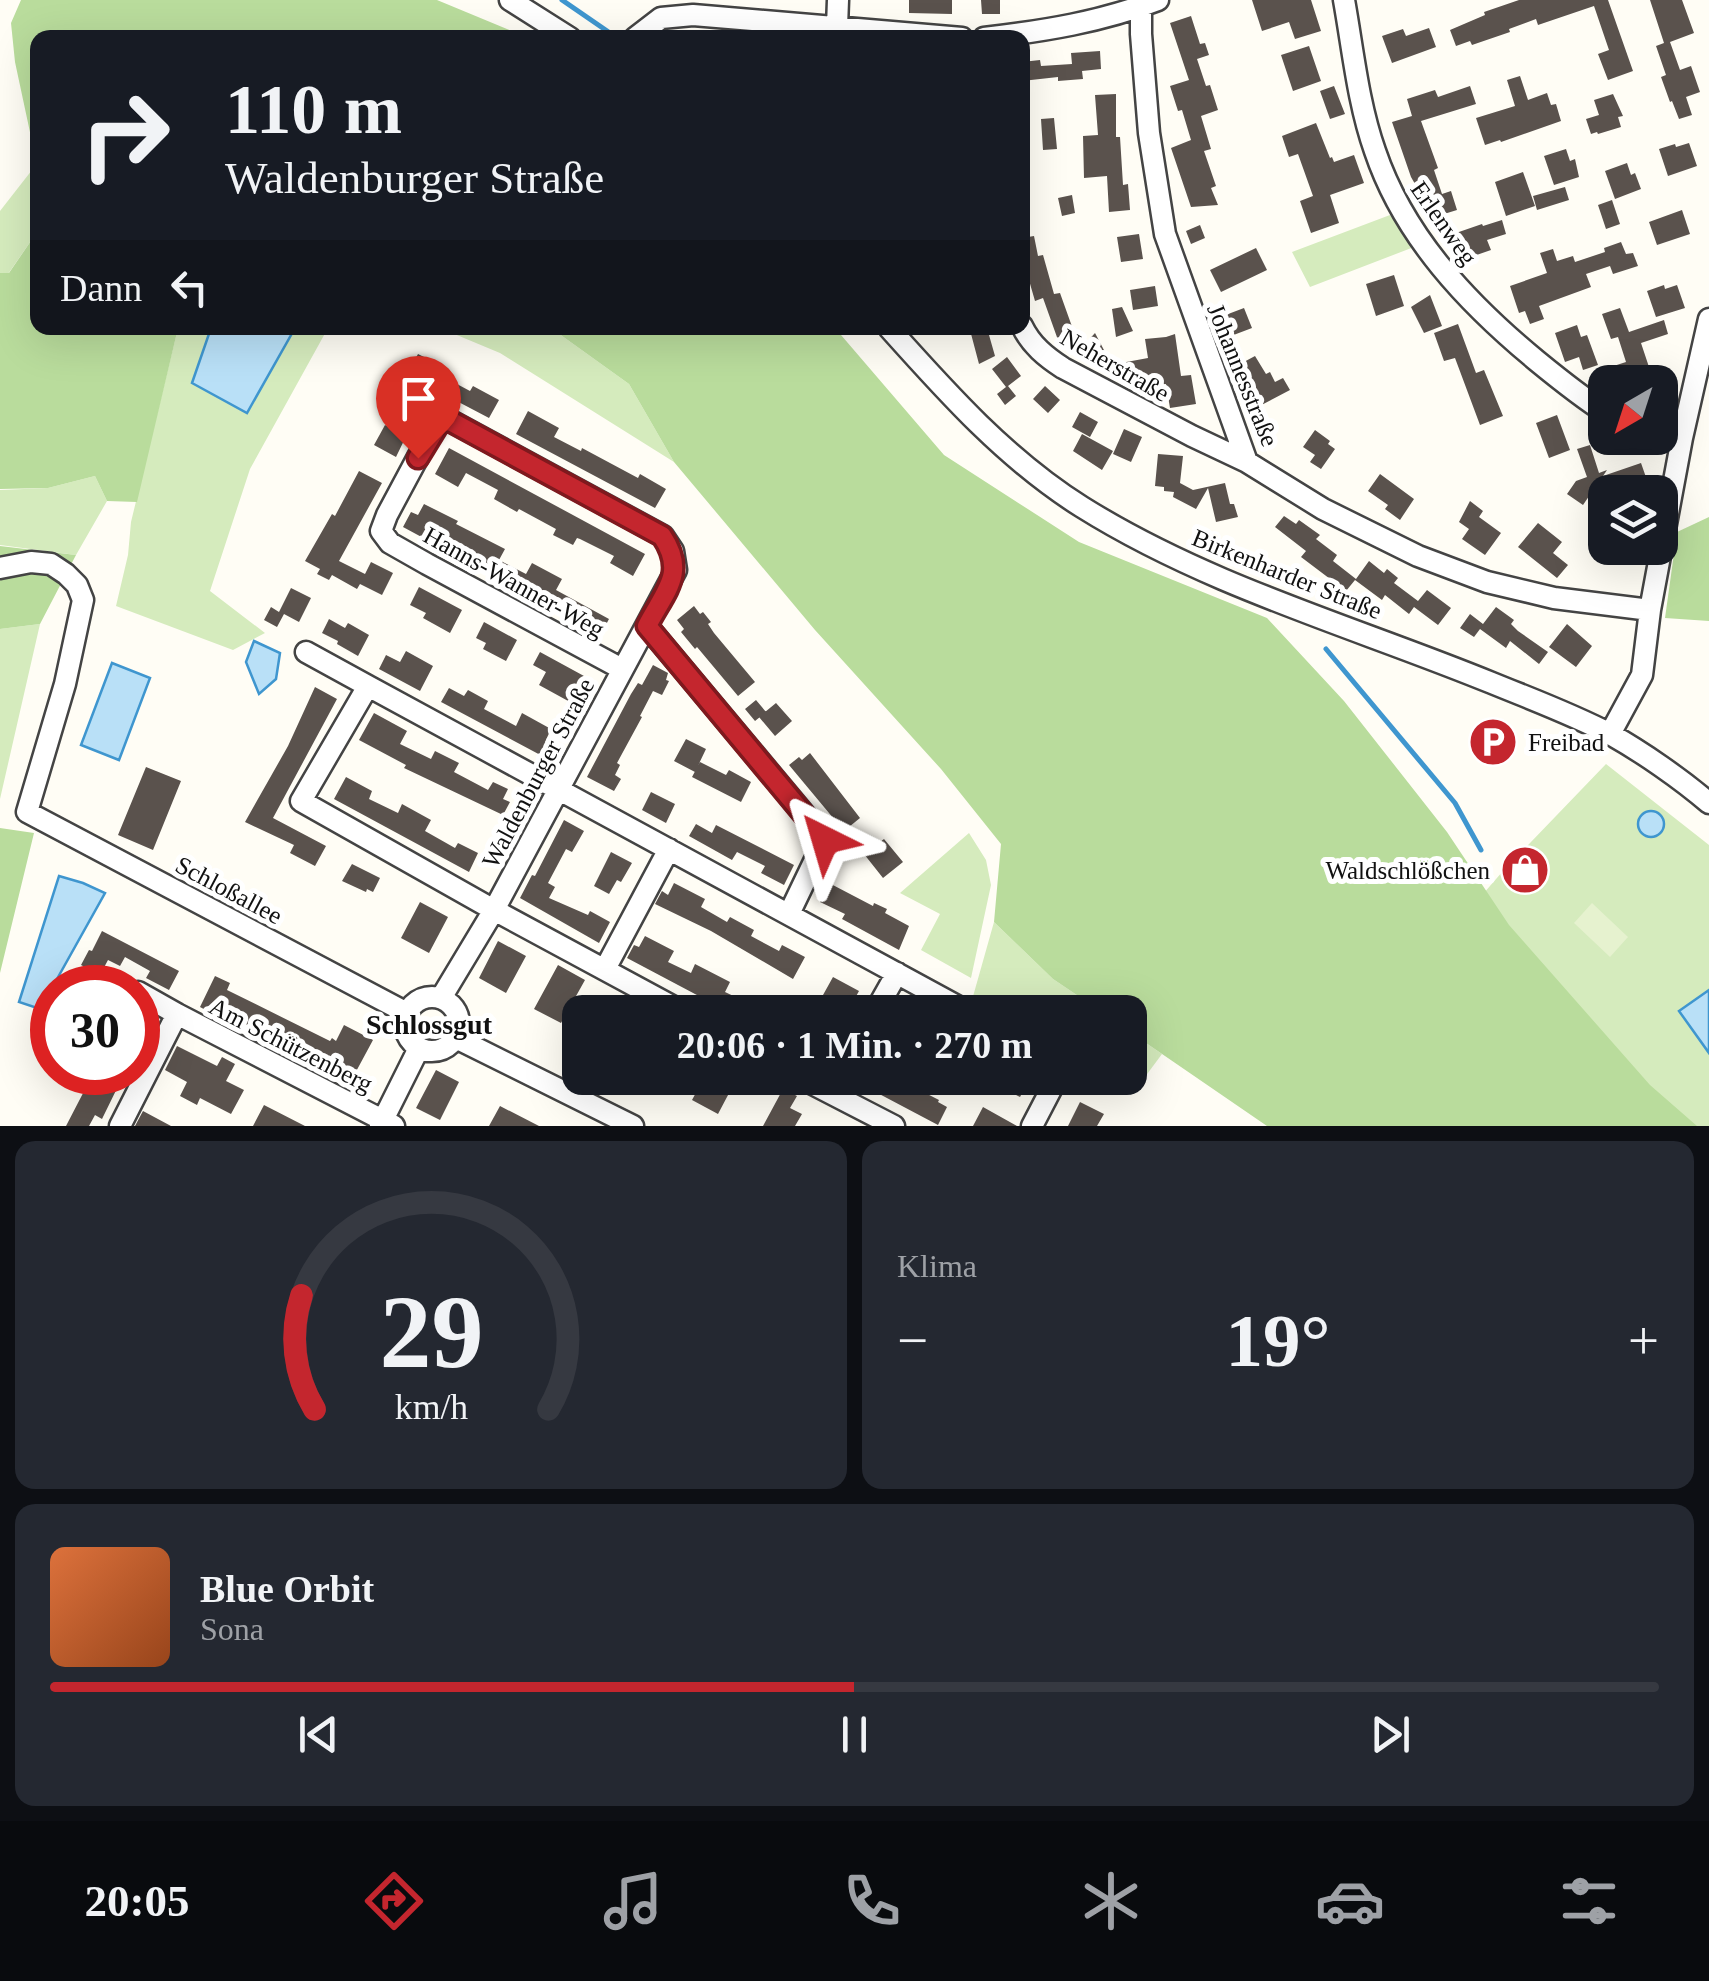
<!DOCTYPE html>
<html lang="de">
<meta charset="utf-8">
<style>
body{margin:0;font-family:Georgia,serif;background:#242831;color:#f1f3f6;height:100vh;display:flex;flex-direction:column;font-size:38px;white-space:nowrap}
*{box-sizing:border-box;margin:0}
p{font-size:32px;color:#9ea1a6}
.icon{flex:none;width:55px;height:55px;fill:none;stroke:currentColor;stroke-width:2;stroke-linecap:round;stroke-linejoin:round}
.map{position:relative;height:1126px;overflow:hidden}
.panel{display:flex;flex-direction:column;gap:15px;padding:15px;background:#0d0f14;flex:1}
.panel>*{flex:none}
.top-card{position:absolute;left:30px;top:30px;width:1000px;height:305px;border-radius:20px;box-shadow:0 10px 40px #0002;background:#171b24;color:#f1f3f6;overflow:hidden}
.needle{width:65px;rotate:219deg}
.tools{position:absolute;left:1588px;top:365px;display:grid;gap:20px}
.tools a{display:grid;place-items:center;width:90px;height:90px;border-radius:20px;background:#171b24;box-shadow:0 10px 40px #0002;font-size:50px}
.speed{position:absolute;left:30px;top:965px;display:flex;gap:20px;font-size:50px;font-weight:700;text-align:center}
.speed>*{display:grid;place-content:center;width:130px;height:130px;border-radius:50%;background:#171b24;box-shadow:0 10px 40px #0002;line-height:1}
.speed .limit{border:15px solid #d22;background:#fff;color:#111}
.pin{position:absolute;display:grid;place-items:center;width:85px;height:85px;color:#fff;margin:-102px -42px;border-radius:50% 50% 50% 0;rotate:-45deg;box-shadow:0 0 10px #0007}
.pin .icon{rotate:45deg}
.me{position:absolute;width:110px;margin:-55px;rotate:320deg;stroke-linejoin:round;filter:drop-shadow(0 0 8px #0008)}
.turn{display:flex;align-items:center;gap:35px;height:210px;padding:0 30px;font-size:45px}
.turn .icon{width:130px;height:130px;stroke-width:2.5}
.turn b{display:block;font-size:70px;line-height:85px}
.then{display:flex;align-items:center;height:95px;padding:0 30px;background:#0003;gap:20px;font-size:38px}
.big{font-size:75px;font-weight:600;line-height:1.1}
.panel .widget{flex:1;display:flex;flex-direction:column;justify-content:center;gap:15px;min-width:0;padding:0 35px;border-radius:20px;background:#242831}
.panel .dial{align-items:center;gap:0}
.dial svg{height:260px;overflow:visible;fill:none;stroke:#363941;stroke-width:7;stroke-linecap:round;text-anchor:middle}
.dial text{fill:#f1f3f6;stroke:none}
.song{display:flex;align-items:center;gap:30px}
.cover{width:120px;height:120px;border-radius:15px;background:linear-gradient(135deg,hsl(20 70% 55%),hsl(20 70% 35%))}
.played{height:10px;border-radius:5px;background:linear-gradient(90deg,#c4262e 50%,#363941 50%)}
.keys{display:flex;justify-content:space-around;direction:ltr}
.heat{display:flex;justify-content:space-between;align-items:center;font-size:55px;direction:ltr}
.panel .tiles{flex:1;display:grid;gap:15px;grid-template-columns:1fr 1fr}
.widget:last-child{grid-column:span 2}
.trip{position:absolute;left:562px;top:995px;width:585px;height:100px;border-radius:20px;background:#171b24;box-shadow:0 10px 40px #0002;font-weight:600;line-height:100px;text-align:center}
.tabs{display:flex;height:160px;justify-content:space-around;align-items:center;background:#090b0e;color:#9ea1a6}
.tabs .icon{width:70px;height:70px}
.tabs .selected{color:#c4262e}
.tabs b{font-size:45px;color:#f1f3f6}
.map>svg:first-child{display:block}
</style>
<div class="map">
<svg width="1709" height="1126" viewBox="0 0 1709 1126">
<rect width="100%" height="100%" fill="#fffdf5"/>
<!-- green -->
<path fill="#d5ebbd" d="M31,133L37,165V232L8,274L0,273V211L32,170Z
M1390,215L1414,247L1310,287L1292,252Z
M178,328H328L250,469L210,591L265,633L233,650L116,606L128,555L131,522Z
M440,328H551L629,384L674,462L500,353Z
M95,476L107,501L76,555L0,545V490L48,488Z
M40,624L0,799V629Z
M1606,764L1709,845V1126H1628L1450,932L1503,871Z
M969,833L986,860L991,885L971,978L921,950L940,914L900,893Z
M994,922L1053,979L1102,1012H995L972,1000Z
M1130,1032L1162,1054L1136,1089L1114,1078H1130Z"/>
<!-- forest -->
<path fill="#b9dc9c" d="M21,0H437L526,37L38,38L37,165L15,62L11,23Z
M37,232L38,328H178L137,502L107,501L95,476L48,488L0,489V273H9Z
M551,328H835L944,455L1079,542L1267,618L1344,701L1447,832L1509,925L1650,1085L1697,1126H1267L1130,1032V1012H1102L1053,979L994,922L1001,844L941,769L815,630L674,462L629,384Z
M1709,517V621L1665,618L1677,532Z
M0,546L76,555L40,624L0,629Z
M0,828L34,833L0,973Z"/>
<!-- pitch -->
<path fill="#e6f2cf" d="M1592,903L1628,937L1610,957L1574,923Z"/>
<!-- water -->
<path fill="#b9e0f7" stroke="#3f96cf" stroke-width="2.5" d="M211,328H295L247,413L192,383Z
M254,641L280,653L276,679L259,694L246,662Z
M112,663L150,678L119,760L81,745Z
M1638 824a13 13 0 1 1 26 0a13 13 0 1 1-26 0Z
M59,876L83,883L105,893L52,988L43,1010L19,1002Z
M1709,990V1053L1679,1011Z"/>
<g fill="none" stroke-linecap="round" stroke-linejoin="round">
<!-- stream -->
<path stroke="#3f96cf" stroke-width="5" d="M562,0L610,33
M1326,649L1455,803L1481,850"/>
</g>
<!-- building -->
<path fill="#5a524d" d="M909,0H952V14L909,13Z
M981,0H1000V14H982Z
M1252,0H1311L1321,31L1295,39L1289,22L1262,31Z
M1519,0H1608L1633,71L1608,80L1598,54L1609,50L1594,6L1538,25L1536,19L1509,29L1510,32L1472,45L1470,41L1456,46L1450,30L1485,15L1484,12Z
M1650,0H1682L1694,33L1670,42L1680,70L1691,66L1700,92L1686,97L1692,115L1679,119L1672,101L1670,102L1661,77L1666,75L1656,46L1664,43Z
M1191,16L1200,44L1205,43L1209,55L1197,59L1206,86L1210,85L1218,110L1201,116L1211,149L1204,151L1216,186L1211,188L1218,205L1191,207L1171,148L1191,140L1182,110L1178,111L1170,86L1189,80L1170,23Z
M1429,28L1436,47L1392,63L1382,36L1403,29L1406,36Z
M1309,46L1321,81L1293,91L1281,55Z
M1100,51L1101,69L1082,71L1083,79L1058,81V77L1022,81V62L1040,60L1041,66L1072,64L1071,53Z
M1520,76L1528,100L1547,93L1551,105L1556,104L1561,121L1501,142L1500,140L1485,145L1476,118L1515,106L1507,80Z
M1334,86L1345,114L1330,119L1320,91Z
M1470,86L1476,104L1421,121L1438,168L1434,170L1442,194L1451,191L1457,210L1431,218L1419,182L1415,184L1411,177L1392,122L1412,116L1407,99L1435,90L1438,97Z
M1116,94V137H1120L1123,185L1128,184L1130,210L1109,212L1107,176L1084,178L1083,136L1098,135L1095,95Z
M1613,94L1623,116L1618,117L1621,127L1598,134L1597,132L1591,134L1586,119L1599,115L1594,100Z
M1054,118L1057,149L1043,150L1041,119Z
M1316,123L1330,158L1332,157L1334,162L1354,155L1364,183L1330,195L1339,223L1311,233L1300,201L1313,196L1298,154L1289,157L1282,136Z
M1689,143L1697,166L1668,176L1659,149L1675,144L1676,147Z
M1566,149L1570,161L1575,159L1579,177L1554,185L1544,156Z
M1627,163L1631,175L1635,173L1641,189L1615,199L1605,171Z
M1523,172L1535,206L1506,216L1495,182Z
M1565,187L1569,200L1537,210L1533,196Z
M1072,195L1075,213L1062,216L1058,198Z
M1612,200L1620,224L1606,229L1598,205Z
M1682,210L1690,234L1657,245L1649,222Z
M1502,220L1506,234L1487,240L1491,250L1465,259L1456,233L1482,224L1483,226Z
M1200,225L1205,238L1191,244L1186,231Z
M1139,234L1143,259L1121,262L1117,237Z
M1034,236L1038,256L1043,255L1054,294L1060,293L1075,335L1058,340L1043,298L1035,301L1022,256V238Z
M1621,242L1626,254L1633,253L1638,266L1613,274L1610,266L1586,274L1591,287L1539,306L1544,319L1530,324L1525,311L1519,313L1510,286L1547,273L1540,253L1553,249L1557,261L1573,256L1575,262L1605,252L1604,248Z
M1256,248L1267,270L1221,292L1210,270Z
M1394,275L1404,306L1376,316L1366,284Z
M1664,285L1665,289L1677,285L1685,308L1656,317L1647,291Z
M1155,286L1158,306L1133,310L1130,290Z
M1430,295L1442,326L1424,333L1411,307Z
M1122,307L1133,331L1116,337L1112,309Z
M1244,308L1252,328L1223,339L1215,319Z
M1620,308L1629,332L1664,320L1668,334L1641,343L1654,382H1603L1598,371L1626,362L1618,337L1611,339L1602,314Z
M1458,324L1476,373L1484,370L1503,416L1480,425L1455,358L1444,361L1434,333Z
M1577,325L1581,337L1587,335L1598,365L1583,370L1579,357L1565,362L1555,333Z
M982,328H987L995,356L979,364L970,330Z
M1095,333L1105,352L1096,362L1085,344Z
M1175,334L1181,376L1191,375L1196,404L1170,408L1166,384L1135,389L1133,375L1124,378L1121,363L1148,358L1145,339L1166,337Z
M418,354L444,367L440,375L470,391L473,386L499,400L489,418L430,387L396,457L374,445L385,425L387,426L407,388L402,385Z
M1255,356L1266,374L1270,372L1275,382L1283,378L1290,390L1250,411L1244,400L1253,395L1248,388L1254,384L1242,363Z
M1007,357L1021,376L1008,386L1016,396L1005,405L997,394L1006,387L992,369Z
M1045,386L1060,400L1048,413L1033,399Z
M528,411L559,428L554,437L581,451L582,448L638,478L640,474L666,489L655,508L516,434Z
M1080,412L1098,422L1090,437L1072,427Z
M1557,415L1570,450L1549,458L1536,423Z
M1124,429L1142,437L1131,462L1113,454Z
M1315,430L1330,441L1328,444L1335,449L1321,469L1310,462L1315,455L1303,447Z
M1082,434L1113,451L1102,470L1073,451Z
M1590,445L1599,473L1607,470L1603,476L1641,463L1648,483L1641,486L1643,492H1608L1602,477L1583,505L1567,494L1576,481L1587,477L1577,449Z
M449,448L645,554L633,576L610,563L614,556L580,539L577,538L573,545L553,535L556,529L519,509L517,512L494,499L498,490L466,473L458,487L435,474Z
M1158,454L1183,456L1180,483L1193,490L1225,483L1230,504H1234L1238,517L1216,522L1208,488L1196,509L1173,497L1174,492L1164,491V487L1155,486Z
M359,471L382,483L339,561L365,574L371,562L393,573L382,595L360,584L357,589L332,575L329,580L317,574L320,569L305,561L332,514L335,516Z
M1380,474L1414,499L1400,520L1385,509L1388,505L1368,491Z
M1470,501L1483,511L1479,517L1501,533L1485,555L1462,539L1469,529L1459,522Z
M424,504L458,521L456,524L505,549L499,560L526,574L532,563L562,579L556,590L609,619L601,634L403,527L411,512L418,515Z
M1284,516L1296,524L1299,520L1320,535L1316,539L1337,555L1333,561L1356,579L1369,561L1384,573L1387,569L1398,578L1394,583L1418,601L1427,590L1451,608L1438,625L1414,607L1409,614L1385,595L1382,600L1355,580L1346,591L1301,557L1306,551L1275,527Z
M1538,523L1562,542L1553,553L1568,565L1557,578L1518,547Z
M419,587L462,610L450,633L423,618L426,613L410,605Z
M291,588L311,598L299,622L284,614L277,627L264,620L271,607L279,612Z
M694,606L700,614L703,612L711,622L708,624L714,633L755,682L738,696L697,647L695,649L681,632L684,629L677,620Z
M1496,607L1514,620L1511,624L1518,631L1548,652L1539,664L1510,641L1506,648L1480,629L1474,637L1460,628L1470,614L1483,624Z
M329,619L345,628L348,623L369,635L358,656L337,644L338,641L322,633Z
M484,622L517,640L506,661L483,649L486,643L476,638Z
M1567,624L1592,646L1576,667L1549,647Z
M406,651L433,666L420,691L379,669L386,655L400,662Z
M540,652L584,676L570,702L539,685L546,672L533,665Z
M653,665L668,673L666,680L669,681L662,695L653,691L640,716L642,717L617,763L620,765L615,775L621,779L614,791L587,777L631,694L638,683L642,685Z
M315,687L337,699L273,818L326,846L315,866L290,853L294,845L245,822L288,746Z
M449,688L464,696L468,690L488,701L484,709L516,726L522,713L551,729L545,742L552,746L546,758L443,703L441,702Z
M756,700L766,712L755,721L745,709Z
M776,703L792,721L775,736L759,717Z
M374,713L407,731L400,744L431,759L435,751L459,763L454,772L488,790L493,782L508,789L503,799L510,802L503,815L404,768L406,765L359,740Z
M686,739L706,749L695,772L674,761Z
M810,753L860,818L844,831L789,765L799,757L802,760Z
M700,762L726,775L729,770L751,782L741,802L692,777Z
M146,767L181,781L153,850L118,835Z
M346,777L372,791L369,799L398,813L402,804L431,820L425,831L455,848L458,843L478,853L469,872L334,799Z
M651,792L675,804L666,823L642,810Z
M564,820L584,831L572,852L566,849L548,883L555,887L549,898L588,915L590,911L610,922L599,943L520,898L532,875L535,876Z
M696,824L712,833L716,825L794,865L784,885L761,873L765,866L737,852L732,860L689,836Z
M884,839L903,862L883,878L864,854Z
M611,852L632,863L621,882L617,880L609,894L594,886Z
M1526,853L1542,870L1524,887L1508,870Z
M352,864L380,878L373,892L367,889L366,892L342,881Z
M674,883L705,899L701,907L727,922L730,917L754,930L751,936L779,951L782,945L805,957L793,979L711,931L655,904L662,891L668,895Z
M829,883L873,906L874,903L887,909L885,913L909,926L899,950L842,919L845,914L820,902Z
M420,902L448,917L429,953L401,938Z
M102,931L179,971L169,990L146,978L150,971L125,957L120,966L108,960L100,975L81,965L89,950L92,951Z
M645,936L674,951L668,962L691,973L695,964L730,982L725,992L767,1012H729L627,958L634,945L639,947Z
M498,941L526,956L506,993L479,978Z
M558,965L585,980L561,1023L534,1009Z
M215,976L230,983L227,990L330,1041L332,1038L336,1041L344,1025L373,1040L352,1079L293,1047L295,1043L274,1032L271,1037L233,1018L230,1023L200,1007Z
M833,977L859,991L849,1009L823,995Z
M177,1046L217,1066L222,1057L235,1064L226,1081L244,1090L231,1114L200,1098L197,1105L180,1096L187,1082L165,1070Z
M436,1070L459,1082L440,1120L416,1108Z
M94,1072H125L102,1119L95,1115L89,1126H66Z
M704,1078H737L718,1114L692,1100Z
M874,1078H896L939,1100L938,1102L947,1107L938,1125L868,1088Z
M983,1078H1030L1020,1097Z
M783,1089L797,1096L790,1108L802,1114L795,1126H763Z
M1080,1102L1104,1114L1097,1126H1068Z
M264,1105L305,1126H253Z
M500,1106L539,1126H489Z
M983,1107L1017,1126H973Z
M143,1111L171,1126H135Z"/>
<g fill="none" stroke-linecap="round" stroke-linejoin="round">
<!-- street casing -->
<g stroke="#444" stroke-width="25">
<path id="street" d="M510,0L570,38
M1141,0V34L1149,133L1165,234L1247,462L1323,509L1418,556L1487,582L1554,598L1650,610
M1344,0C1353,50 1358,103 1375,151C1404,237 1468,304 1537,361C1559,379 1581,397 1605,412
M837,27L838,0
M635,38L661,18L693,15L962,38
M984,38C1044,31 1101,22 1158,0
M1022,326C1031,345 1046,357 1063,368L1192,436L1247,462
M889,328C948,394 1007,460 1082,507C1208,586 1355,627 1492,683C1531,699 1572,714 1610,734C1642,752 1681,779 1709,803
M1660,433L1682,438
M0,568L31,562L51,564L66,574L77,585L83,600L65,684L27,812L407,1013
M647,626L825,839L789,914
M306,652L368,686
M1610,734L1642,675L1650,610L1682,438L1709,319
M605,969L669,849
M138,992L177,1014
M405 1024a27 27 0 1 1 54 0a27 27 0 1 1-54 0Z
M441,998L494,910L676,570L673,551L663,536L451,421L440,422L433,429L387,515L381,531L390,543L427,564L622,669
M683,1012L494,910L301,801L368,686L968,1012
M875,1012L897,973
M456,1038L633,1126
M801,1078L894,1126
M120,1126L177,1014L394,1126
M380,1126L419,1048
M1032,1126L1057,1078"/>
</g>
<!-- street -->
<use href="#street" stroke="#fff" stroke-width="20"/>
</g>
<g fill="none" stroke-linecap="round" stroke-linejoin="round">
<!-- route casing -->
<g stroke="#7f191e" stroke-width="25">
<path id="route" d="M418,458L440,422L450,421L662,536C687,573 665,591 647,626L825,840"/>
</g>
<!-- route -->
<use href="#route" stroke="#c4262e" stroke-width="18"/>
</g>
<!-- icons -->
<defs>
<g id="parking-disc" transform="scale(2.5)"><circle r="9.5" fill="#c4262e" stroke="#fff"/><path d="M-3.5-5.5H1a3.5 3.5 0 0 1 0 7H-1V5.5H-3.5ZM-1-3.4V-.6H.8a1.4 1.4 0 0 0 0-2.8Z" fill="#fff"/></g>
<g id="shop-disc" transform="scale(2.5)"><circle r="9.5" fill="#c4262e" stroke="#fff"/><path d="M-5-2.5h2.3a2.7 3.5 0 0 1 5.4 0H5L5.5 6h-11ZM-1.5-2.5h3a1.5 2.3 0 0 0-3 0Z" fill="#fff"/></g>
</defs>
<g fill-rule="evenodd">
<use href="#parking-disc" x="1493" y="742"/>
<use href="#shop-disc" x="1525" y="870"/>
</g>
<g text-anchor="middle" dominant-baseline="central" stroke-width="10" stroke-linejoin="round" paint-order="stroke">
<!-- street labels -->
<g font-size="25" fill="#111" stroke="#fff">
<text transform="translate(1444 223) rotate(55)">Erlenweg</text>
<text transform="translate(1115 365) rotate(30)">Neherstraße</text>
<text transform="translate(1243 375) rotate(68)">Johannesstraße</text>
<text transform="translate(1287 574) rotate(22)">Birkenharder Straße</text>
<text transform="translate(514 582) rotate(29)">Hanns-Wanner-Weg</text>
<text transform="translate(538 773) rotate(-62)">Waldenburger Straße</text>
<text transform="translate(229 890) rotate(28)">Schloßallee</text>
<text transform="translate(291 1045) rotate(27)">Am Schützenberg</text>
</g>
<!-- poi labels -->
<g font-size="25" fill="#111" stroke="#fff" text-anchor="start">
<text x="1528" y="742">Freibad</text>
<text x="1490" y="870" text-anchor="end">Waldschlößchen</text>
</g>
<!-- neighbourhood labels -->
<g font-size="28" font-weight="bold" fill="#111" stroke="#fff">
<text x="429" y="1024">Schlossgut</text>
</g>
</g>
</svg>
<div class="tools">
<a><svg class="needle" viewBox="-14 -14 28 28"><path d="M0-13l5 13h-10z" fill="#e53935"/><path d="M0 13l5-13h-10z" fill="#9ea1a6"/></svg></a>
<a><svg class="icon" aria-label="layers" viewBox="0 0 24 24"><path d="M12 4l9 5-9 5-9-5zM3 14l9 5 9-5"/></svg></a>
</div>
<div class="speed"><div class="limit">30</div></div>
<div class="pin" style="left:418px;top:458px;background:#d93025"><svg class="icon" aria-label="arrive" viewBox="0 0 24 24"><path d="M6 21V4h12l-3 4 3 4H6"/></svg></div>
<svg class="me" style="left:825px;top:840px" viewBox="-20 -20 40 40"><path d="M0-17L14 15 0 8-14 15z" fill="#c4262e" stroke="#fff" stroke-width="4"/></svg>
<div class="trip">20:06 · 1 Min. · 270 m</div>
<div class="top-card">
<div class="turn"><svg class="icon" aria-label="right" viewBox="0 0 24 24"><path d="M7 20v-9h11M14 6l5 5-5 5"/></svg><div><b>110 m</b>Waldenburger Straße</div></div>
<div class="then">Dann<svg class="icon" aria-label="left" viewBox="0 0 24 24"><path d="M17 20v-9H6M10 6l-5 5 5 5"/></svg></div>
</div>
</div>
<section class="panel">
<div class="tiles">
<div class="widget dial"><svg viewBox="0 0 100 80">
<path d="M14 69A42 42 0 1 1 86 69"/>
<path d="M14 69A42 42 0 0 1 10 34" stroke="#c4262e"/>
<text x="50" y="56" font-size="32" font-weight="700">29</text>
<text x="50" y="72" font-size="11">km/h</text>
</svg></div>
<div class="widget"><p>Klima</p>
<div class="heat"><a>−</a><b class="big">19°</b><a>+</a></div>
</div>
<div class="widget">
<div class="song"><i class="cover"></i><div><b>Blue Orbit</b><p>Sona</p></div></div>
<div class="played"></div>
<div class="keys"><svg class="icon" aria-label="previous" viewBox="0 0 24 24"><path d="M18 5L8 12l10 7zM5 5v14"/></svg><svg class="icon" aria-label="pause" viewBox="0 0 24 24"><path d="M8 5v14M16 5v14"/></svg><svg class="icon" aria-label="next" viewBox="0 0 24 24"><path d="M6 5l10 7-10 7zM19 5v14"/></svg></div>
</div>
</div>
</section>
<nav class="tabs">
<b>20:05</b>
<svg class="icon selected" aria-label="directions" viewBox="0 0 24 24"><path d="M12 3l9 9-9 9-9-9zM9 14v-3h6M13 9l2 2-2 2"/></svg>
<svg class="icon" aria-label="music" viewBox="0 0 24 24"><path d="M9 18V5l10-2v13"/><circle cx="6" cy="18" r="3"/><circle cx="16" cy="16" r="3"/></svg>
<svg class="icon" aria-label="phone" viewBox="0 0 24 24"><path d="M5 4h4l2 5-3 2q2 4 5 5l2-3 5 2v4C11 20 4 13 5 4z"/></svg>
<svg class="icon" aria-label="climate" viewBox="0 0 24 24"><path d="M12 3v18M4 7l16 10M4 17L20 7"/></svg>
<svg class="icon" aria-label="car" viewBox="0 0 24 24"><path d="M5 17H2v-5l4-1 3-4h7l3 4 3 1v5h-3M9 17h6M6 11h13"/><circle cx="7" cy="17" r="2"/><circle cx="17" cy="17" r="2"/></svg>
<svg class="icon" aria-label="filters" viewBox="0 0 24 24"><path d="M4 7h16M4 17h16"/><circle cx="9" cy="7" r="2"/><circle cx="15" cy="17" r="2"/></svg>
</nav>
